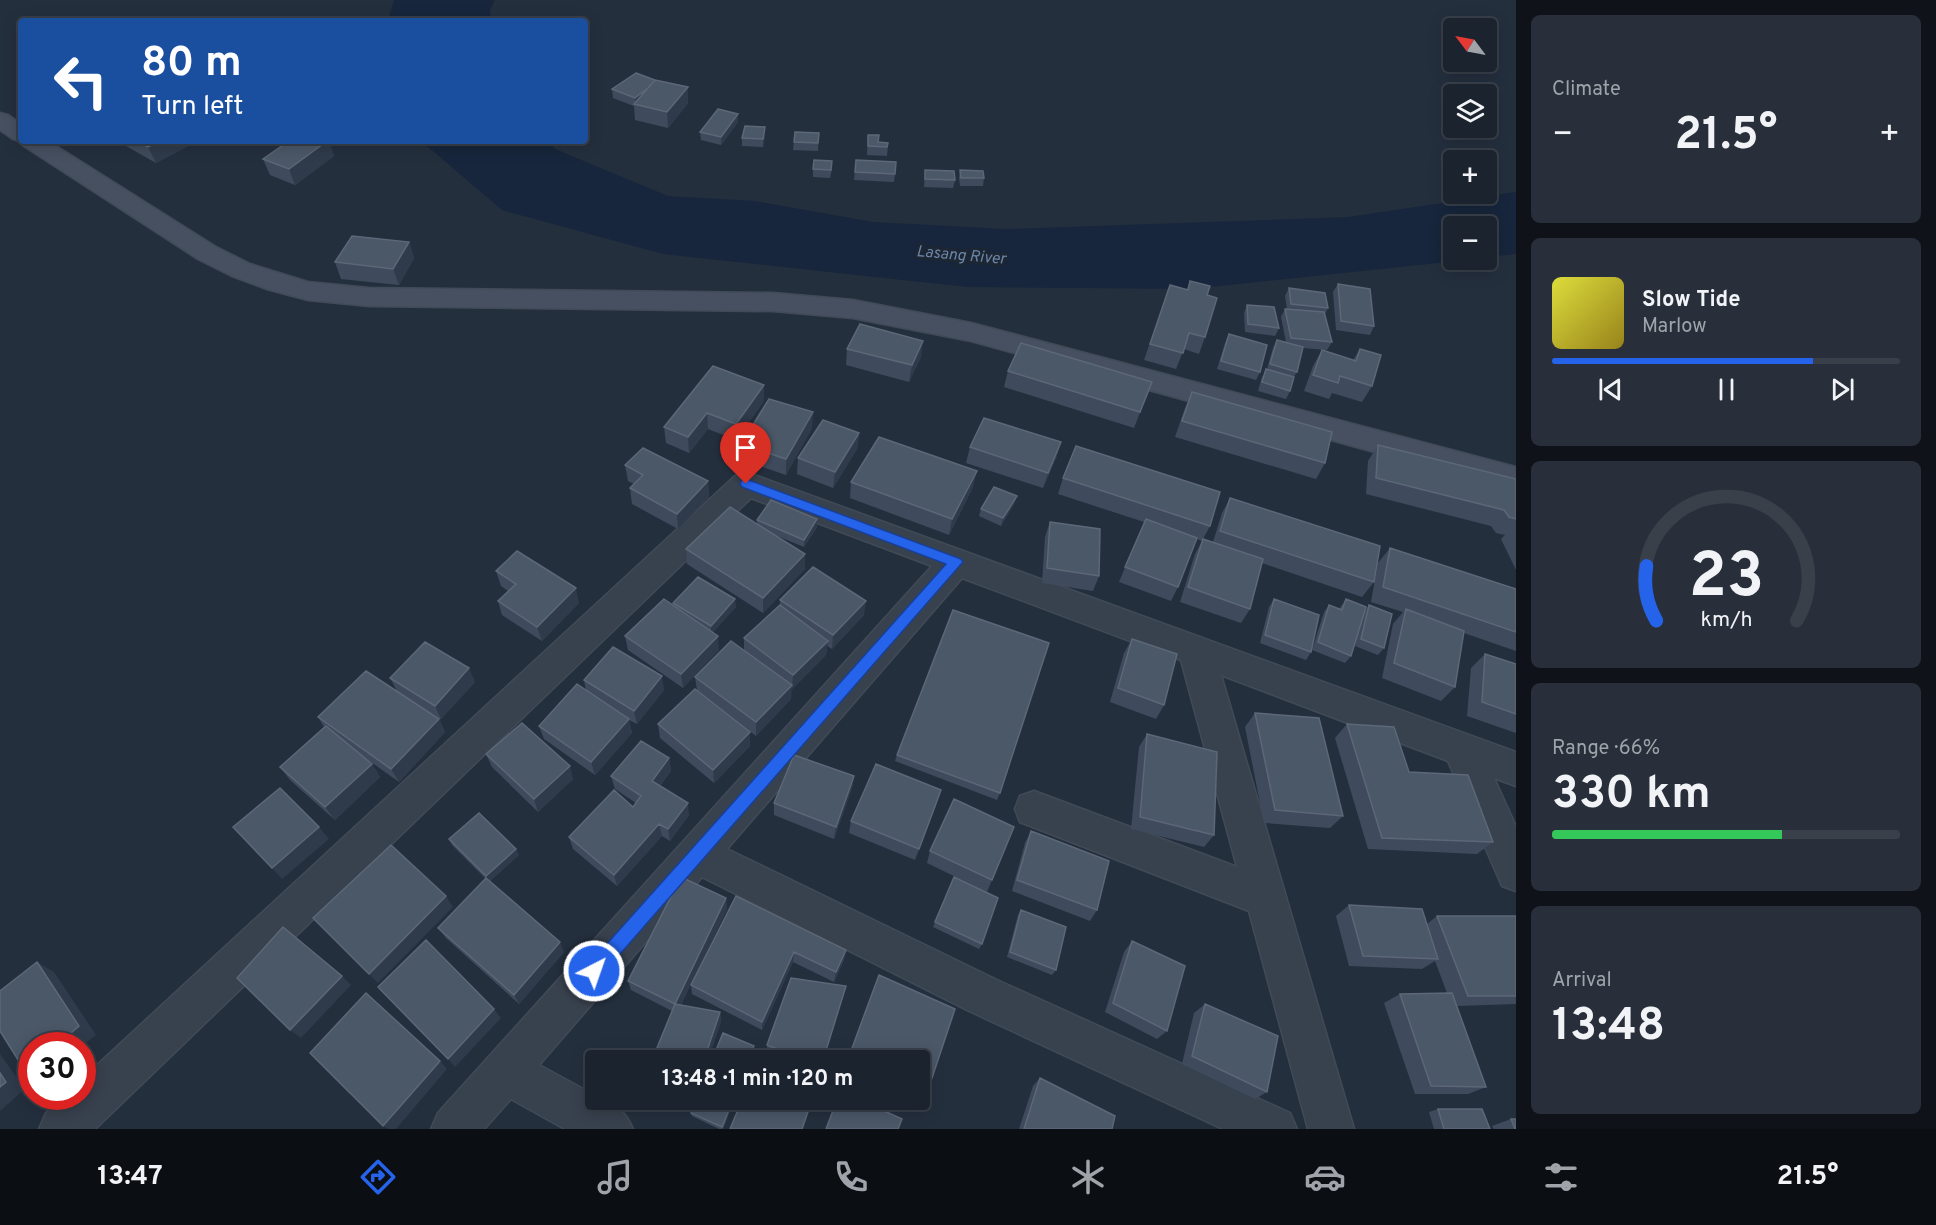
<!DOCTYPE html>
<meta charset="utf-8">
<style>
body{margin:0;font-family:Overpass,sans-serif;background:#282f3a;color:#f1f3f6;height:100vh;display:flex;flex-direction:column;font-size:22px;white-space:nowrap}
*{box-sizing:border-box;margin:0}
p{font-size:20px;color:#a0a4aa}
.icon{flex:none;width:33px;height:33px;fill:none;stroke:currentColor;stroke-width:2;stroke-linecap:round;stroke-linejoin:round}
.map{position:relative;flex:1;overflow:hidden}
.drawer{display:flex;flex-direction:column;gap:15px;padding:15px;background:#0f1319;width:420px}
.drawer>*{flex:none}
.top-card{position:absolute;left:18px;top:18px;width:570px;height:126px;border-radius:6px;box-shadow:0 3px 15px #0003,0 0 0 2px #39404a;background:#1a4fa0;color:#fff;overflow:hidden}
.needle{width:39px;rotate:302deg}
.buttons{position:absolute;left:1443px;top:18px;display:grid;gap:12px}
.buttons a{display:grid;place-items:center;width:54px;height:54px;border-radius:6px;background:#1b232e;box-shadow:0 3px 15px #0003,0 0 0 2px #39404a;font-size:30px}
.speed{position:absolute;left:18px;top:1032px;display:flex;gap:12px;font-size:30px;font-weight:700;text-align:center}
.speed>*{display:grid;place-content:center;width:78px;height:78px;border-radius:50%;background:#1b232e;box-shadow:0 3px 15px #0003,0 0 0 2px #39404a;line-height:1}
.speed .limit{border:9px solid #d22;background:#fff;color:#111}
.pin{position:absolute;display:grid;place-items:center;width:51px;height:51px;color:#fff;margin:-62px -26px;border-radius:50% 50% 50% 0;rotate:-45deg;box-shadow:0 0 6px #0007}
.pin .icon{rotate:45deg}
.me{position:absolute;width:66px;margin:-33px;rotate:41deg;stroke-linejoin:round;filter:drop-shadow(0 0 4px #0008)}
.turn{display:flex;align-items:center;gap:21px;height:126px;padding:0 24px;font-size:27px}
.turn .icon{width:78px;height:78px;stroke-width:2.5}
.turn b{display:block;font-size:42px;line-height:51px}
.big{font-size:45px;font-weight:700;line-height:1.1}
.drawer .card{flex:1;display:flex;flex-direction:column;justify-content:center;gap:9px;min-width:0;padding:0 21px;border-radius:9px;background:#282f3a}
.drawer .dial{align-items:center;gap:0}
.dial svg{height:156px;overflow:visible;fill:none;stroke:#39404a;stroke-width:7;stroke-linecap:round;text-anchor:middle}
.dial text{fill:#f1f3f6;stroke:none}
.song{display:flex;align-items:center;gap:18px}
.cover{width:72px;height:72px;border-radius:9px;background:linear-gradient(135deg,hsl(60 70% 55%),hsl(50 70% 35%))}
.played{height:6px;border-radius:3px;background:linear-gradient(90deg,#2563eb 75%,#39404a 75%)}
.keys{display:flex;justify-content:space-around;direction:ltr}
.heat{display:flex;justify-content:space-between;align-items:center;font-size:33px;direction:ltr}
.charge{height:9px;border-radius:4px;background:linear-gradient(90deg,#34c759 66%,#39404a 0)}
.trip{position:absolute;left:585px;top:1050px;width:345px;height:60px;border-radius:6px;background:#1b232e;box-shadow:0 3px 15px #0003,0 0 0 2px #39404a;font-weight:700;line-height:60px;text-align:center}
.menu{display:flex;height:96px;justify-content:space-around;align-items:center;background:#0b0e12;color:#a0a4aa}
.menu .icon{width:42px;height:42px}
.menu .on{color:#2563eb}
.menu b{font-size:27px;color:#f1f3f6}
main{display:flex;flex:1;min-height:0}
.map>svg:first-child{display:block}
</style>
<main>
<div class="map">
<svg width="1516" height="1129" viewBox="0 0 1516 1129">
<rect width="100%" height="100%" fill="#242f3e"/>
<!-- water -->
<path fill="#17263c" d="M394,0H495L490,10L491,21H388Z
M421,141H549L555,149L668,196L755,201L873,222L1007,229L1348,217L1516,192V254L1487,257L1486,226H1454V260H1467L1191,289L967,287L663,254L502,210Z"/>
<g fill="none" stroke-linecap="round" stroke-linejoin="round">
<!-- street casing -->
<g stroke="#414a57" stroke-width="3">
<path id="street" d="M746,472L1516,752V786L1494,778L1516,827V891L1502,886L1448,761L1221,675L1354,1129H1308L1249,911L1020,822L1015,809L1020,796L1034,791L1237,867L1181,660L962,578L727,849L997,980L1290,1113L1297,1129H1223L967,1010L702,877L539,1065L596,1096V1100C614,1100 626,1113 633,1129H565L511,1099L484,1129H431L438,1113L932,566L751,498L95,1129H39L46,1113L63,1096H82V1079L735,476Z"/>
</g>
<!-- secondary casing -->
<g stroke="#414a57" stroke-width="3">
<path id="secondary" d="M0,113L8,115L21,124V141H48L216,247L250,264L308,282L369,288L773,293L853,300L971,323L1516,467V491L971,341L853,318L773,311L369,306L308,300L267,289L232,276L198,259L24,146L20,141L13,139L0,130Z"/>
</g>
<!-- street -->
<use href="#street" fill="#38414e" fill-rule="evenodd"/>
<!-- secondary -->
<use href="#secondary" fill="#465061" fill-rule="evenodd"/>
</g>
<!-- wall -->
<path fill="#3f4b5c" d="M655,80L688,103L668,128L635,120L634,106L613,98L612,89Z
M738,114V122L721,145L701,140L700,132Z
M819,133L818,151L793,150L794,142Z
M765,135L763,147L742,146V138Z
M868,135L878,142L888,143L887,156L867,155Z
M117,141H188L190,145L156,163Z
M289,141H329L334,156L295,185L270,175L263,159Z
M856,160L895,174L894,182L854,180Z
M813,169H832L830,178L813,177Z
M925,170L955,180L953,188L924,187Z
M960,170L984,178L983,186H960L959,178Z
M409,242L414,258L399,285L341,279L335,262Z
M1190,281L1207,295L1205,337L1199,354L1184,349L1176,369L1144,360L1170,285L1187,289Z
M1338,284L1374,326L1370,335L1336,330L1333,292Z
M1289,288L1328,308L1325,314L1332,342L1327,350L1303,348L1297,372L1293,378L1290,391L1286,399L1258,391L1262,377L1267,369L1273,348L1277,340L1286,342L1281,317L1285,309H1287L1285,296Z
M1247,305L1279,328L1275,336L1245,332L1244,313Z
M1229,334L1260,372L1256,380L1217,369L1225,343Z
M847,349L921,357L909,382L846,365Z
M1360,349L1372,386L1362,402L1332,393L1329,399L1304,391L1313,366L1322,350L1353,360Z
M713,366L764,401L736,440L708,429L689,453L666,443L664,427Z
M1008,371L1152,382L1134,428L1004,387Z
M1192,392L1325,463L1316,479L1175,437L1185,408Z
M812,428L786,475L742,460L741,444Z
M859,433L857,449L833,488L797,474L798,458Z
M1061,442L1056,458L1043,488L966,463L970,447Z
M1378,445L1516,479V570L1501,539L1505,535L1496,533L1491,526L1366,494L1368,461Z
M625,465L708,481L709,497L678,529L632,504L630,488L634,484L628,481Z
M1063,478L1210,526L1203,539L1213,542L1222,513L1230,498L1374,582L1362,597L1262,563L1250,609L1241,623L1180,602L1195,554L1202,541L1197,539L1178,587L1171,601L1119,582L1144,522L1058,494Z
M851,482L973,487L949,535L850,498Z
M1017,496L1014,504L1001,526L979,516L981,509Z
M757,520L817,527L804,547L775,535L805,554V569L763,613L687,564L686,549L757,524Z
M1050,522L1099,576L1093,591L1042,583L1045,537Z
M1390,548L1516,589V651L1464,633L1455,687L1441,701L1382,678L1393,624L1403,612L1371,602L1378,563Z
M496,571L579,603L542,641L502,615L498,601L508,591L501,586Z
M1274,599L1311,652L1306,660L1260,643L1269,607Z
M1346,599L1365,611L1369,605L1384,648L1378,655L1355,646L1358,635L1351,656L1345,663L1312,650L1324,612L1329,605L1339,609Z
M780,600L864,615L832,649L827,646L826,655L792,689L791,688V699L756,736L705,697L750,746L714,783L660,738L658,724L697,690L695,677L744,651V638L780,605Z
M673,603L736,607L713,632L719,650L683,688L628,650L625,636L674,605Z
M1132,639L1164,705L1156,719L1110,702L1124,653Z
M1485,654L1516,664V733L1467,716L1471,668Z
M390,678L475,682L441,719L407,698L439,719L445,732L399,782L361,755L372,764L380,777L335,820L290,780L280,767L324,727L318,717L397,691Z
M584,680L664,690L637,724L629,720L632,733L595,775L544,739L539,726L586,691Z
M1255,713L1343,816L1330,828L1264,823L1245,727Z
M1347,724L1409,772L1493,842L1477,854L1368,849L1335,738Z
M1147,734L1214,835L1204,847L1131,829L1139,747Z
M486,754L573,779L538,812L492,767Z
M897,755L1000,793L997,800L895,761Z
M669,758L671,771L660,786L689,815L670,841L662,836L617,886L573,849L569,837L633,807L636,803L615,789L611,776Z
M854,776L852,788L834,839L774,815V803Z
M937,803L915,860L849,833L851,821Z
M1031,831L1097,910L1090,921L1012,891L1025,843Z
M449,839L519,855L490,881L564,952L519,1004L446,938L438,928L486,879L452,845Z
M930,851L992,880L987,892L927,863Z
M954,877L982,944L979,949L933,927Z
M736,896L844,960L834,982L793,962L762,1030L692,994L691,985Z
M726,898L727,909L681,1005L720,1012L721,1021L708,1060H652L672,1011L631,990L628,981Z
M1349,905L1427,924L1437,916H1516V1004L1456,1006L1486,1087L1468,1094H1415L1384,1003L1400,994L1447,993L1435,961L1422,969L1349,966L1336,916Z
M1021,910L1056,970L1052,975L1007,957L1018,915Z
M1132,941L1167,1031L1157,1039L1105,1012L1124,952Z
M879,975L955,1009L926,1096L922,1103L914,1100H920V1060H848Z
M846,986L824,1060H784L767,1053V1045Z
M1205,1004L1267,1092L1255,1099L1182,1064L1194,1013Z
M1040,1078L1112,1129H1019L1033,1086Z
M734,1100L723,1129H719L692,1116L691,1113Z
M1438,1109L1490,1129H1434L1429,1112Z
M1511,1119L1516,1129H1494L1492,1126Z"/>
<!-- shaded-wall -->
<path fill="#2f3b4b" d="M658,81L636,105L635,98Z
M688,87V103L668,128L667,112Z
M738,114V122L721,145V137Z
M765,127V135L763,147V139Z
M160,141H188L190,145L156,163L148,147Z
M327,141H329L334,156L295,185L289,169Z
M409,242L414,258L399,285L393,269Z
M923,341L921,357L909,382L912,365Z
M764,385V401L736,440V424Z
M813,412L812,428L786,475V459Z
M707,413L708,429L689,453L688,437Z
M859,433L857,449L833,488L835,472Z
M1061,442L1056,458L1043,488L1048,473Z
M977,471L973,487L949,535L952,519Z
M708,481L709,497L678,529L677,514Z
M1017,496L1014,504L1001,526L1003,518Z
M817,519V527L804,547V540Z
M805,554V569L763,613V598Z
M576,588L579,603L542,641L537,627Z
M735,599L736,607L711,634V626Z
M866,601L864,615L832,649L833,635Z
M718,636L719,650L683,688L681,674Z
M828,641L826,655L792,689L793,675Z
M469,668L475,682L441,719L435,706Z
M662,676L664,690L637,724L634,711Z
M792,685L791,699L756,736V722Z
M439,719L445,732L399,782L391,769Z
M629,719L632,733L595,775L591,762Z
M750,732V746L714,783L713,770Z
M669,758L671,771L654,793L652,781Z
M372,764L380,777L335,820L325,807Z
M570,766L573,779L538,812L534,799Z
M854,776L852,788L834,839L836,827Z
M941,790L937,803L915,860L919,849Z
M688,803L689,815L670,841L668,829Z
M659,824L662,836L617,886L614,875Z
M319,827L329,839L282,879L272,868Z
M516,849L519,855L489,882L486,876Z
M446,896L453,907L378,983L369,974Z
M726,898L727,909L677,1013L675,1004Z
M560,942L564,952L519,1004L514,995Z
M846,950L844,960L834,982L836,972Z
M794,952L793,962L762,1030V1022Z
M37,962L54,972L96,1035L82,1046H56Z
M342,976L351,985L301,1038L290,1030Z
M846,986L824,1060H823Z
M494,1009L501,1018L455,1067L448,1059Z
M720,1012L721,1021L708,1060H704Z
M754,1046V1050L750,1060H748Z
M0,1054L25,1089L0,1111Z
M440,1061L447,1069L396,1129H388L383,1126Z
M32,1066V1074L25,1071Z
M733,1100H734L722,1129V1127Z
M812,1100H813L803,1129H802Z"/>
<!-- building -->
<path fill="#4b5868" stroke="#5c6777" stroke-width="1.5" d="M636,73L655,80L648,88L635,98L612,89Z
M655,80L688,87L667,112L634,104Z
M718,109L738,114L721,137L700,132Z
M745,126L765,127L763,139L742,138Z
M795,132L819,133L818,143L794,142Z
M868,135H879L878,142L888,143L887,147L868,146Z
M137,141H160L148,147Z
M289,141H327L289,169L263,159Z
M814,160L832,161L831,170L813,169Z
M856,160L896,162L895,174L855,172Z
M925,170L954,171L955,180L925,179Z
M960,170L983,171L984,178H961Z
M352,236L409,242L393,269L335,262Z
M1190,281L1210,286L1207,295L1217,298L1205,337L1189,333L1183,353L1150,344L1170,285L1188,290Z
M1338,284L1370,289L1374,326L1341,321Z
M1289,288L1325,293L1328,308L1291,304Z
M1247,305L1274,307L1279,328L1248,324Z
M1285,309L1324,312L1332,342L1291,338Z
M860,324L923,341L912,365L847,349Z
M1229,334L1267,345L1260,372L1221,361Z
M1277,340L1303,347L1297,372L1270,364Z
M1021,343L1152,382L1140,412L1008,371Z
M1360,349L1381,355L1372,386L1340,376L1338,383L1313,375L1322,350L1356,361Z
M713,366L764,385L736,424L707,413L688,437L664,427Z
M1266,369L1294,377L1290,391L1262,382Z
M1192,392L1332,432L1325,463L1182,421Z
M769,399L813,412L786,459L741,444Z
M984,418L1061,442L1048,473L970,447Z
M823,420L859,433L835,472L798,458Z
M879,437L977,471L952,519L851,482Z
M1378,445L1516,479V519L1509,517L1504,510L1376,478Z
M1076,446L1220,492L1210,526L1063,478Z
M643,448L708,481L677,514L630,488L643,475L625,465Z
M994,487L1017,496L1003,518L981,509Z
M1230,498L1380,546L1374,582L1220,531Z
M771,500L817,519L804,540L757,520Z
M730,507L805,554L763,598L686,549Z
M1146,519L1197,538L1178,587L1125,567Z
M1050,522L1100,529L1099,576L1047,568Z
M1203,539L1263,559L1250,609L1188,587Z
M1390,548L1516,589V632L1383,587Z
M517,551L576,588L537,627L498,601L516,584L496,571Z
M813,567L866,601L833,635L780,600Z
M698,577L735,599L711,626L673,603Z
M664,599L718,636L681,674L625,636Z
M1274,599L1319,615L1311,652L1265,635Z
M1346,599L1366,607L1351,656L1318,642L1329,605L1342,610Z
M780,605L828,641L793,675L744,638Z
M1369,605L1392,614L1384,648L1361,639Z
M1406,609L1464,631L1455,687L1394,663Z
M953,610L1049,643L1000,793L897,755Z
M1132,639L1177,654L1164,705L1118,688Z
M731,641L792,685L756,722L695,677Z
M425,642L469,668L435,706L390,678Z
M613,647L662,676L634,711L584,680Z
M1485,654L1516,664V714L1482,702Z
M366,671L439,719L391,769L318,717Z
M577,684L629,719L591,762L539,726Z
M695,689L750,732L713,770L658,724Z
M1255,713L1319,718L1343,816L1275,810Z
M522,723L570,766L534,799L486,754Z
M1347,724L1394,727L1409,772L1468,775L1493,842L1382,838Z
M326,726L372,764L325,807L280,767Z
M1147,734L1217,752L1214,835L1140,817Z
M641,741L669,758L652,781L688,803L668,829L659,824L614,875L569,837L614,790L633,807L641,796L611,776Z
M794,755L854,776L836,827L774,803Z
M876,764L941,790L919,849L851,821Z
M280,788L319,827L272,868L233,827Z
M954,799L1014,827L992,880L930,851Z
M479,813L516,849L486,876L449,839Z
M1031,831L1109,861L1097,910L1017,880Z
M391,845L446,896L369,974L313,918Z
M681,877L726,898L675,1004L628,981Z
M954,877L998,898L982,944L935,922Z
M486,878L560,942L514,995L438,928Z
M736,896L846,950L836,972L794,952L762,1022L691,985Z
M1349,905L1422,909L1438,959L1363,956Z
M1021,910L1066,927L1056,970L1010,952Z
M1437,916H1516V996H1468Z
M283,927L342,976L290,1030L237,978Z
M426,940L494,1009L448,1059L378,987Z
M1132,941L1185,966L1167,1031L1113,1003Z
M37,962L79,1026L56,1046H32V1066L25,1071L0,1031V991Z
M879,975L955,1009L926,1096L920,1093V1060H851L848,1059Z
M791,978L846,986L823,1060H805L767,1045Z
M366,993L440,1061L383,1126L310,1053Z
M1452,993L1486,1087L1431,1086L1400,994Z
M675,1004L720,1012L704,1060H652Z
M1205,1004L1278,1036L1267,1092L1192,1056Z
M723,1033L754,1046L748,1060H712Z
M759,1054L774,1060H756Z
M0,1073L6,1082L0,1087Z
M1040,1078L1115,1116L1112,1129H1024Z
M696,1100H733L722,1127L691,1113Z
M742,1100H812L802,1129H730Z
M837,1100H860L902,1119L898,1129H826Z
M1438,1109H1482L1490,1129H1444Z
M1511,1119H1516V1129H1515Z"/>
<!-- route -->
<path fill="#2563eb" stroke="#184099" stroke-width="1.5" d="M746,479L961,559L963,562L600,977L594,980L588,977L585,971L588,965L946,564L742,487L740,484L742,480Z"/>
<g text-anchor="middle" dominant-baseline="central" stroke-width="6" stroke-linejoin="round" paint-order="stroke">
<!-- far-water labels -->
<g font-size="16" font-style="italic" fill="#6d86a8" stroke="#1d2633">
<text transform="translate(961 256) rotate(5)">Lasang River</text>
</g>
</g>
</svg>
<div class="buttons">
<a><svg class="needle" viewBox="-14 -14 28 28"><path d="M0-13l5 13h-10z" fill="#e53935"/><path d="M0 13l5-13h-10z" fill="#a0a4aa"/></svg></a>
<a><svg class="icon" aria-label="layers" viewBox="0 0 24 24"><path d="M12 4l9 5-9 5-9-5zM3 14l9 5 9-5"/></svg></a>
<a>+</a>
<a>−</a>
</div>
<div class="speed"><div class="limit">30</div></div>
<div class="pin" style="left:746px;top:484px;background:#d93025"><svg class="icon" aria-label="arrive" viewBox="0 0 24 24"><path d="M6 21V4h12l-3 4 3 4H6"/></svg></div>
<svg class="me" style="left:594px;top:971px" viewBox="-20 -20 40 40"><circle r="17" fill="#2563eb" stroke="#fff" stroke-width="3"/><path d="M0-11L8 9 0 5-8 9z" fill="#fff"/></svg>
<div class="trip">13:48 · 1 min · 120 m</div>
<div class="top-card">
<div class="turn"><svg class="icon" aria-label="left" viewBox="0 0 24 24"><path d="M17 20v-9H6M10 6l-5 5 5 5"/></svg><div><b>80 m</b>Turn left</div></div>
</div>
</div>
<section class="drawer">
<div class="card"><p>Climate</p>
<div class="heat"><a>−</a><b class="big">21.5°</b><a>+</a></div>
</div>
<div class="card">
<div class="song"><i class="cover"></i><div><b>Slow Tide</b><p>Marlow</p></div></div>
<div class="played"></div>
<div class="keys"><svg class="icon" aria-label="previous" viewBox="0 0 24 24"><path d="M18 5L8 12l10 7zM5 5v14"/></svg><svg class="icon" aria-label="pause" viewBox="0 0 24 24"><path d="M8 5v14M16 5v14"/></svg><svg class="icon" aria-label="next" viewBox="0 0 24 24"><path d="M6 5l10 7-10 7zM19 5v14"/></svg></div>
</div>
<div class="card dial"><svg viewBox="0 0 100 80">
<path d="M14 69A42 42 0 1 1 86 69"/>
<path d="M14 69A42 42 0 0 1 9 41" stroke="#2563eb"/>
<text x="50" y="56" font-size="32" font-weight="700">23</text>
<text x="50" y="72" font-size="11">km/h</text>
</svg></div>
<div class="card"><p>Range · 66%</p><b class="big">330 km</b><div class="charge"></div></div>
<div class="card"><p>Arrival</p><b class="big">13:48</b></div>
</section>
</main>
<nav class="menu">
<b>13:47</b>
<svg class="icon on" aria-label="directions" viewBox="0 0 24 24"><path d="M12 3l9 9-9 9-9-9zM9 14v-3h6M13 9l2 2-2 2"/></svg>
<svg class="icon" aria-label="music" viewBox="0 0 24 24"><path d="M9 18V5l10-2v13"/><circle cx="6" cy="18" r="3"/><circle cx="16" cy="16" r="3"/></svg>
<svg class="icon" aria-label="phone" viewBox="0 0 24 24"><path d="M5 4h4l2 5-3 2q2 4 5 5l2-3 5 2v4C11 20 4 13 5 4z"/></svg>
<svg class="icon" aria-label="climate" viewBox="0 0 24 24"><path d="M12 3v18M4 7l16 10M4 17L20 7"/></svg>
<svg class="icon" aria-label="car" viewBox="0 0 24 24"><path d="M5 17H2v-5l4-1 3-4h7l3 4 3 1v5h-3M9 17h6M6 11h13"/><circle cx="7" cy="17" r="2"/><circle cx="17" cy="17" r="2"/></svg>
<svg class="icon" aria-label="filters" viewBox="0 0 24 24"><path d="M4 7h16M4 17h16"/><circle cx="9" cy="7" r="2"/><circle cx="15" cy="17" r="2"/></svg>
<b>21.5°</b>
</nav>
